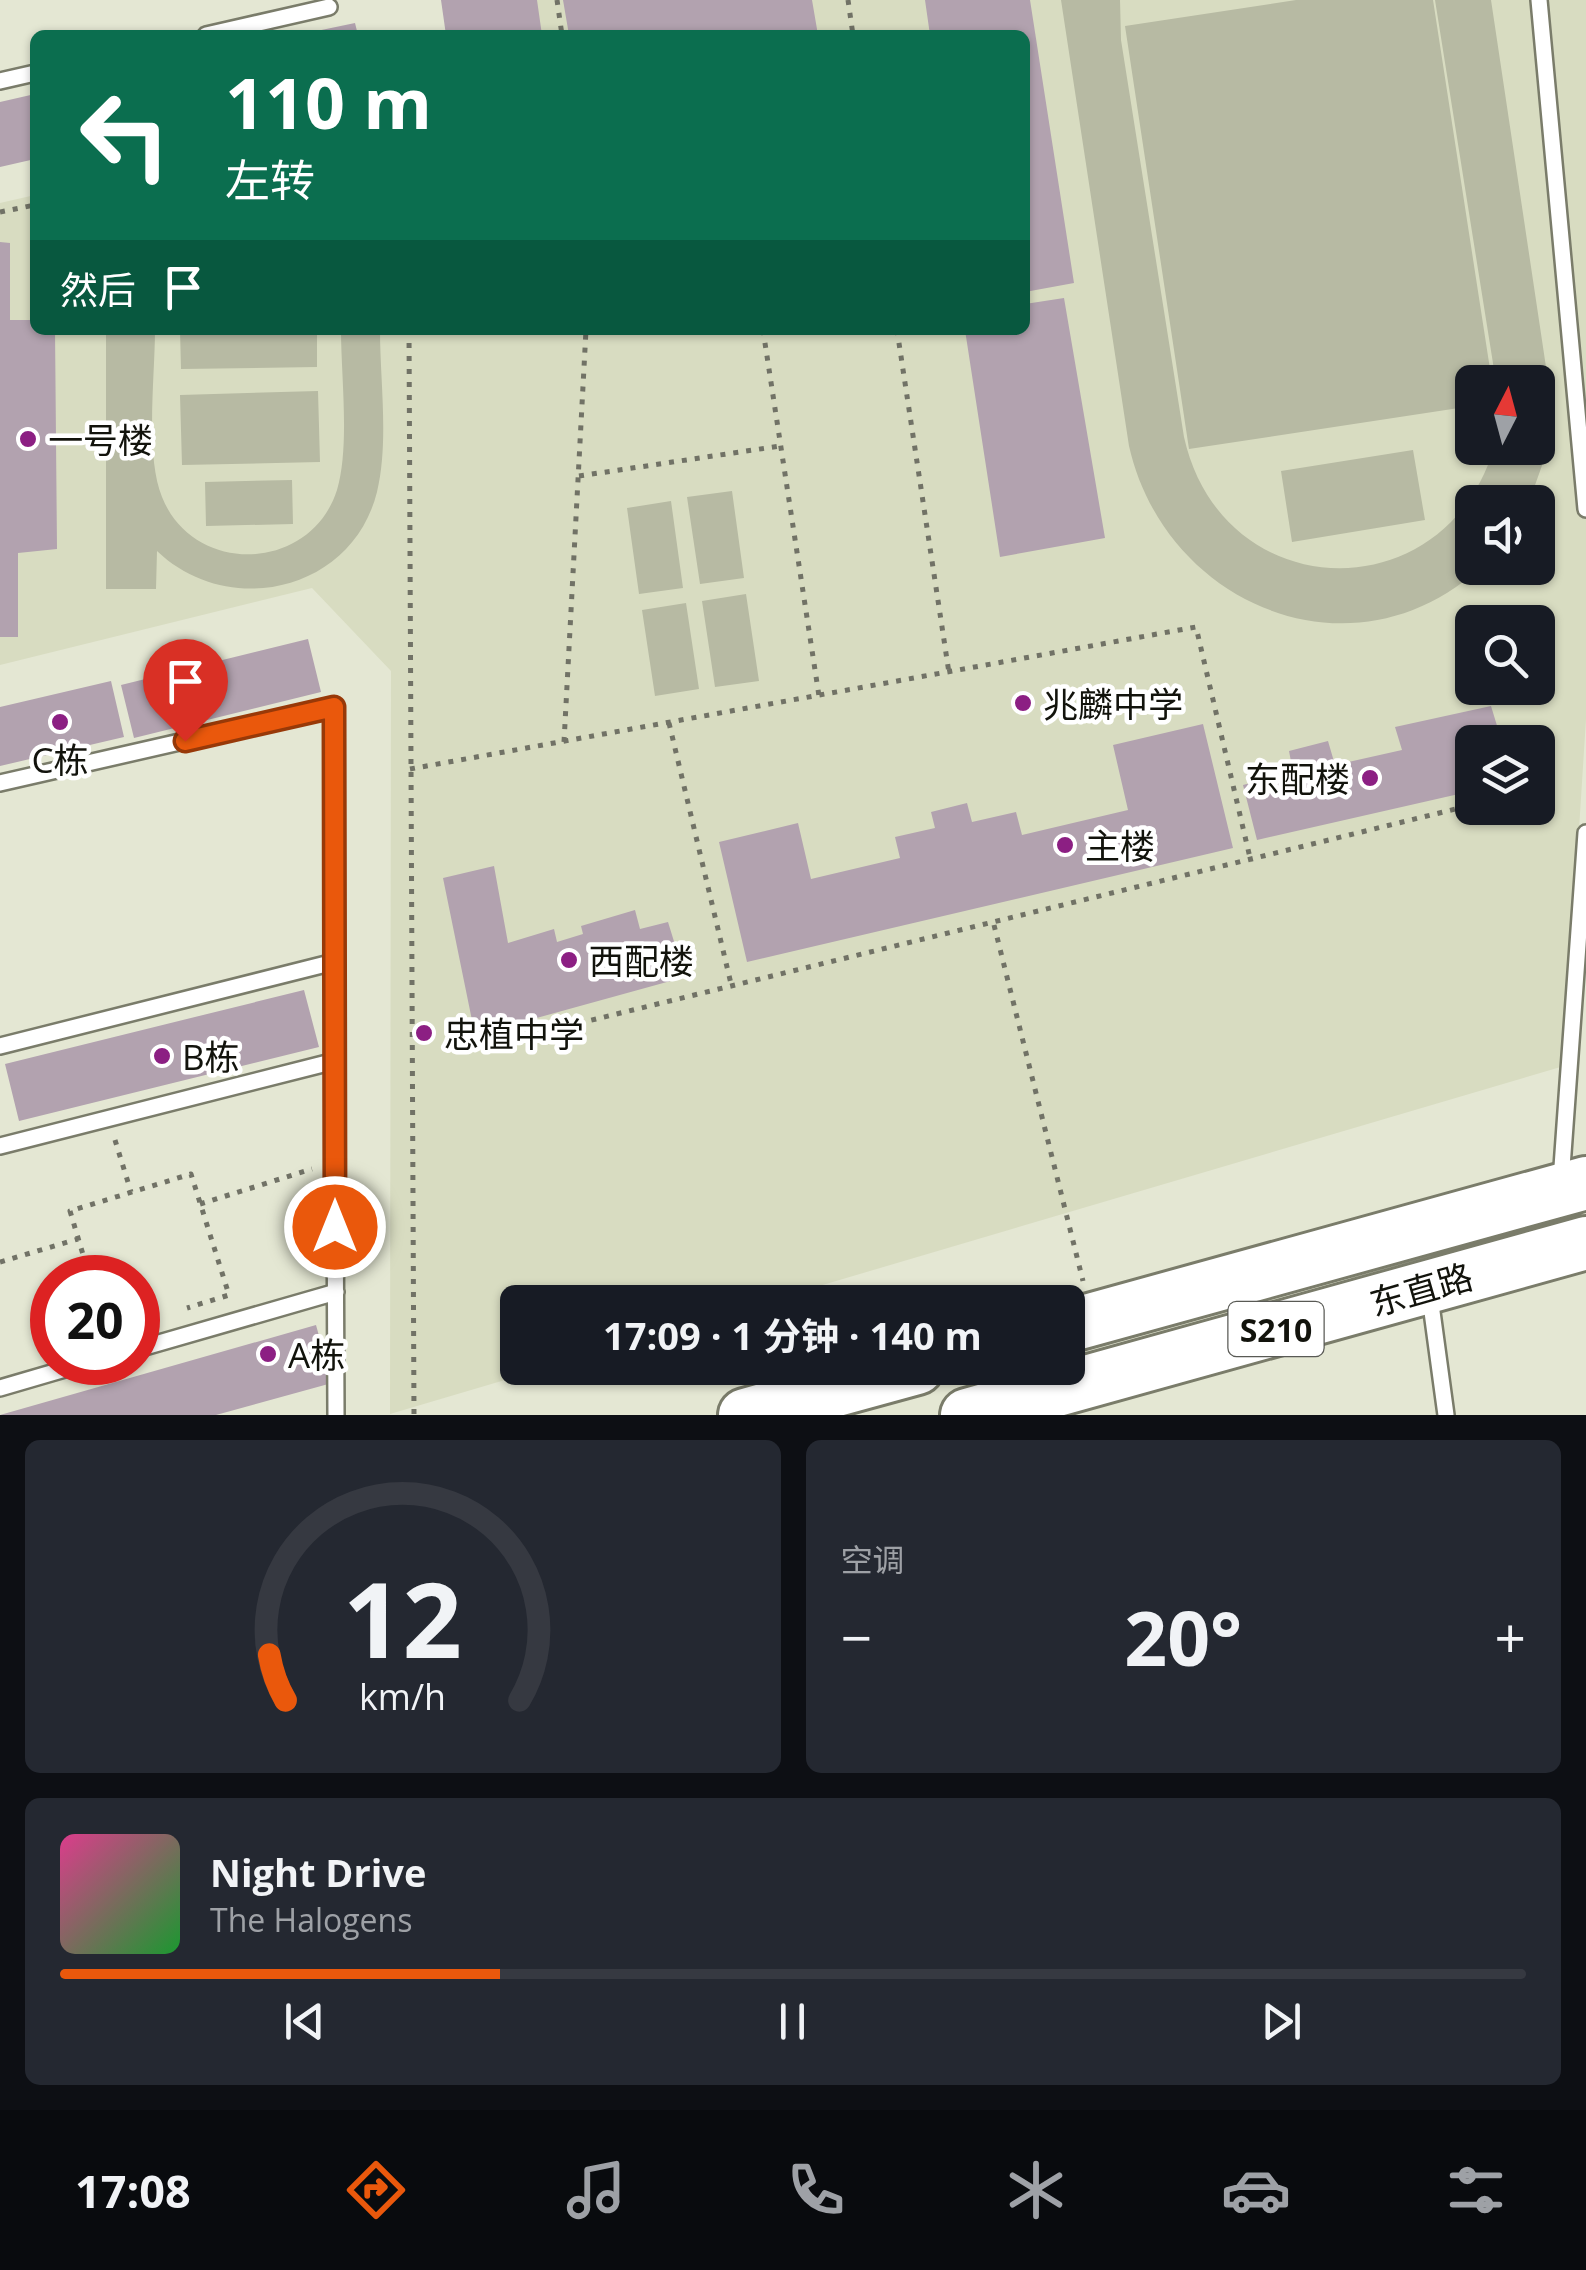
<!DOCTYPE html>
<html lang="zh">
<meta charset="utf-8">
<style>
body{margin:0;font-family:"Open Sans","Noto Sans SC",sans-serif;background:#242831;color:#f1f3f6;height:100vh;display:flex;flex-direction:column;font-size:38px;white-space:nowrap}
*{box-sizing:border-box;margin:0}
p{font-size:32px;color:#9ea1a6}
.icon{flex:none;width:55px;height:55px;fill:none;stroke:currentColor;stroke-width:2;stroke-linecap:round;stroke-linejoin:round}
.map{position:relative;height:1415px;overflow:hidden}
.sheet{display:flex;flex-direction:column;gap:25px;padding:25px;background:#0d0f14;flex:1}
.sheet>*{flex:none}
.top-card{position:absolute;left:30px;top:30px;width:1000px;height:305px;border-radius:15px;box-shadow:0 2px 8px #0004;background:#0b6e4f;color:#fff;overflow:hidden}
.needle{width:65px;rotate:6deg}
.buttons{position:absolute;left:1455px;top:365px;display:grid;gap:20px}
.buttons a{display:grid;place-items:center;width:100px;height:100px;border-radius:15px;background:#171b24;box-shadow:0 2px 8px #0004;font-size:50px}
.speed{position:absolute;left:30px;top:1255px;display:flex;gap:20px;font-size:50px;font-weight:700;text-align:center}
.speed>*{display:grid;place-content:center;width:130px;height:130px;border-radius:50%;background:#171b24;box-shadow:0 2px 8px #0004;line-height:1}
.speed .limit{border:15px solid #d22;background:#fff;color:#111}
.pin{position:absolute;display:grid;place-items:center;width:85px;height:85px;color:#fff;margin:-102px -42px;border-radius:50% 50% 50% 0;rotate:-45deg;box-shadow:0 0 10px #0007}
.pin .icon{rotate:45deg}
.me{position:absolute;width:110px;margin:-55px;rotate:0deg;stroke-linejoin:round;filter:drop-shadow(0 0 8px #0008)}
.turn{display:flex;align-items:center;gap:35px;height:210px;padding:0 30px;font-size:45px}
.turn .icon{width:130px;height:130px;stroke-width:2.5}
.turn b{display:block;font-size:70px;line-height:85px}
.then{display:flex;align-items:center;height:95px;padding:0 30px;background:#0003;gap:20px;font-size:38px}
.big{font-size:75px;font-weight:700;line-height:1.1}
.sheet .card{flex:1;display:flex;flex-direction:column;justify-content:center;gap:15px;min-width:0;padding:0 35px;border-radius:15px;background:#242831}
.sheet .dial{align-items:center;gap:0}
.dial svg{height:260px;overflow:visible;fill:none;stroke:#363941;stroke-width:7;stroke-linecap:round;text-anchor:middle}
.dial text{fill:#f1f3f6;stroke:none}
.song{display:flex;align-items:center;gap:30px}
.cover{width:120px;height:120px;border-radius:15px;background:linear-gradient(135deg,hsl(330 70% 55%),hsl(130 70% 35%))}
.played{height:10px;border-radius:5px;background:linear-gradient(90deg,#ea580c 30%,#363941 30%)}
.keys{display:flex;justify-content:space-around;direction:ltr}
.heat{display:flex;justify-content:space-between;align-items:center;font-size:55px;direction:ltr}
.sheet .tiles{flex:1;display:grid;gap:25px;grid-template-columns:1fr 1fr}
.card:last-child{grid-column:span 2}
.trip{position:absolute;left:500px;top:1285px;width:585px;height:100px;border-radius:15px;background:#171b24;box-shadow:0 2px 8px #0004;font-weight:700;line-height:100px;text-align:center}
.dock{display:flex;height:160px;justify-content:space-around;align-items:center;background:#090b0e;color:#9ea1a6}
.dock .icon{width:70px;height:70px}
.dock .selected{color:#ea580c}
.dock b{font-size:45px;color:#f1f3f6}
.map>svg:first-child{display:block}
</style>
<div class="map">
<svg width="1586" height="1415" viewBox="0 0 1586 1415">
<rect width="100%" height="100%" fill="#e4e7d3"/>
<!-- built -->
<path fill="#d8dcc1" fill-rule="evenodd" d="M466,0H1586V719L1564,1066L765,1302H518V1368H545L390,1414L391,671L312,588L0,665V203L35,195V330H1025V35H466ZM1472,382H1538V448H1472ZM1472,502H1538V568H1472ZM1472,622H1538V688H1472ZM1472,742H1538V808H1472Z"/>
<!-- green -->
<path fill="#b7baa3" d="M1061,0H1120L1121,40L1184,437C1222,607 1444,613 1494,448H1538V382H1496L1435,0H1491L1549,387L1545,457L1529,502H1472V568H1480C1352,684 1165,605 1129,446Z
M1296,0H1433L1492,382H1472V406L1189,449L1125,26Z
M106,330H155C155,377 145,455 162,497C194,577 311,572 337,490C350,447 341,376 341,330H380C380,381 389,442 377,492C352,592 228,619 157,551L156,589H106Z
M180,330H317V367L181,369Z
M318,391L320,462L182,465L180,395Z
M1413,450L1425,520L1292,542L1281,471Z
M292,480L293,524L206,526L205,482Z
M732,491L744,578L700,584L687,497Z
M671,501L683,588L639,594L627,508Z
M746,594L759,681L715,687L702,601Z
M686,603L699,689L655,696L642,610Z"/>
<!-- building -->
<path fill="#b2a2af" d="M441,0H537L542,35H446Z
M563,0H812L818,35H569Z
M925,0H1030L1074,283L1025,292V35H930Z
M355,23L358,35H307V33Z
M35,94V159L0,167V102Z
M0,242L10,243V320H35V330H55L57,549L18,553V637H0Z
M1064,298L1105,538L1000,557L965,330H1025V304Z
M308,639L321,692L134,738L121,685Z
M111,681L124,737L0,766V707Z
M1491,706L1502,742H1472V791L1257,840L1243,785L1293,772L1289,751L1328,741L1335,765L1402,750L1395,727Z
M1203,724L1233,848L747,962L719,842L798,823L811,879L900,858L895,837L935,828L931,812L967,803L972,822L1016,812L1022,835L1128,810L1113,745Z
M494,866L508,943L554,929L557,942L583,934L581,926L635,910L640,929L668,922L685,977L475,1035L443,878Z
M304,990L319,1047L19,1121L5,1064Z
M316,1325L332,1383L216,1415H0Z"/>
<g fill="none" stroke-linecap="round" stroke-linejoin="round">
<!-- lane casing -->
<g stroke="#7a7c6a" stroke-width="20">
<path id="lane" d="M1539,0L1586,509
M206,35L329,7
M0,81L35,73
M0,783L333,707L336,1415
M0,1046L334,962
M0,1146L335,1061
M1561,1181L1586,833
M1430,1297L1446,1415
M138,1349L336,1292
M0,1388L89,1362"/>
</g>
<!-- primary casing -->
<g stroke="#7a7c6a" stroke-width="58">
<path id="primary" d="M1068,1326L1586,1183
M745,1415L917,1368
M967,1415L1586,1243"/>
</g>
<!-- path -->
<path stroke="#717266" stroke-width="5" stroke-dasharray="5 8" stroke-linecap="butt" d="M557,0L562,35
M848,0L853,35
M0,212L35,205
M409,330L414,1415
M763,330L819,696
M897,330L949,673
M579,476L780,446
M669,723L732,988
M564,742L586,330
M410,769L1196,627L1251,862
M994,925L1083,1281
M465,1051L1472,805
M115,1140L131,1192
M200,1204L312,1169
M0,1262L78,1239
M90,1278L70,1211L191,1174L229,1295L187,1308"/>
<!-- lane -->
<use href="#lane" stroke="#fff" stroke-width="15"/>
<!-- primary -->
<use href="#primary" stroke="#fff" stroke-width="52"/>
</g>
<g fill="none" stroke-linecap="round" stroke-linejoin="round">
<!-- route casing -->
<g stroke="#983908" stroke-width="25">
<path id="route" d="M185,741L334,707L335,1227"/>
</g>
<!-- route -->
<use href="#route" stroke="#ea580c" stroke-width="18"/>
</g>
<!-- markers -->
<g fill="#8c1f83" stroke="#fff" stroke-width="4">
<circle cx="28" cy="439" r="10"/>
<circle cx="1023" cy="703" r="10"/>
<circle cx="60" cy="722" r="10"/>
<circle cx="1370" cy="778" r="10"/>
<circle cx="1065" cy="845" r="10"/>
<circle cx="569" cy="960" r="10"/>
<circle cx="424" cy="1033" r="10"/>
<circle cx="162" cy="1056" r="10"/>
<circle cx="268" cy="1354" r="10"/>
</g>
<g text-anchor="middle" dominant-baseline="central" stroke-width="9" stroke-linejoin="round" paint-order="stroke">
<!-- shield labels -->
<rect fill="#fff" stroke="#595a55" stroke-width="2.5" x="1228.5" y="1302" width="95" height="54" rx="8"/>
<g font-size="32" font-weight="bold" fill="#12130c">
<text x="1276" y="1329">S210</text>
</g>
<!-- poi labels -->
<g font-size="35" fill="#12130c" stroke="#fff" text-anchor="start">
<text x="48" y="439">一号楼</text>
<text x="1043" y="703">兆麟中学</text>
<text x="60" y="759" text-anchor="middle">C栋</text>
<text x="1350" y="778" text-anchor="end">东配楼</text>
<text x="1085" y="845">主楼</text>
<text x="589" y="960">西配楼</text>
<text x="444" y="1033">忠植中学</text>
<text x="182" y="1056">B栋</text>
<text x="288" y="1354">A栋</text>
</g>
<!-- street labels -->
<g font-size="35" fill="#12130c" stroke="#fff">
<text transform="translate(1421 1289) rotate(-16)">东直路</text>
</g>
</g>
</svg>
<div class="buttons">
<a><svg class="needle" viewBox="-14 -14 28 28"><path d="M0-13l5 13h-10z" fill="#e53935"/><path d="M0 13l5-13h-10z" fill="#9ea1a6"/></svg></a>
<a><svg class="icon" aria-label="sound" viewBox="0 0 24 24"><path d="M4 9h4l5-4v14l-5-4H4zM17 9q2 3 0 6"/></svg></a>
<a><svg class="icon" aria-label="search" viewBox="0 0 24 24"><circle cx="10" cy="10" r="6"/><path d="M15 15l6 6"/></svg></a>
<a><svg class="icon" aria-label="layers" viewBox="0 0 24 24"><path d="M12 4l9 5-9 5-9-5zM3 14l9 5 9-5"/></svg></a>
</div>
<div class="speed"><div class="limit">20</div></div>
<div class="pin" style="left:185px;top:741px;background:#d93025"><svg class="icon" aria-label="arrive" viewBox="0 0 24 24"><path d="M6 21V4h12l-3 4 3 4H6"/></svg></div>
<svg class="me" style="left:335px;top:1227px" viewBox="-20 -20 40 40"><circle r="17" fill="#ea580c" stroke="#fff" stroke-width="3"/><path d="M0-11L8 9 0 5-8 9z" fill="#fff"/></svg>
<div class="trip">17:09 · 1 分钟 · 140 m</div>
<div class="top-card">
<div class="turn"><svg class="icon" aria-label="left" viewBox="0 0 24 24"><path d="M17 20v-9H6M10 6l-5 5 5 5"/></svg><div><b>110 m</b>左转</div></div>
<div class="then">然后<svg class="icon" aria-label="arrive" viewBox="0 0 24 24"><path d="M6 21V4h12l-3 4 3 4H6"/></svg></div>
</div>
</div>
<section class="sheet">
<div class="tiles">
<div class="card dial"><svg viewBox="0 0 100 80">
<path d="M14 69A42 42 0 1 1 86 69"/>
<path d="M14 69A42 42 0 0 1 9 55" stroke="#ea580c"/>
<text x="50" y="56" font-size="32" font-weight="700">12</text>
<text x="50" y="72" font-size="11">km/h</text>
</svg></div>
<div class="card"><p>空调</p>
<div class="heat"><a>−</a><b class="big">20°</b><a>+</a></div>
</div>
<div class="card">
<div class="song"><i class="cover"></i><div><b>Night Drive</b><p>The Halogens</p></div></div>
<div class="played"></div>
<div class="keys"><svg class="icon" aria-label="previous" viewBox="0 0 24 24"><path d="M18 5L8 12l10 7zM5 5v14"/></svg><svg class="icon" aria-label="pause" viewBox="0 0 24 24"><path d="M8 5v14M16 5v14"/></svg><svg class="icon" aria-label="next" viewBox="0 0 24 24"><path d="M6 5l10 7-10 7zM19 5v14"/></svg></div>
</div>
</div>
</section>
<nav class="dock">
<b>17:08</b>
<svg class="icon selected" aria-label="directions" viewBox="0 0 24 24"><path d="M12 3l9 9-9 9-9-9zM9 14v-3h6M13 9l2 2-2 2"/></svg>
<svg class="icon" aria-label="music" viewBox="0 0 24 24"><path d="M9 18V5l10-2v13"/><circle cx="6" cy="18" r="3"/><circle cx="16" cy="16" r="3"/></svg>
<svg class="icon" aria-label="phone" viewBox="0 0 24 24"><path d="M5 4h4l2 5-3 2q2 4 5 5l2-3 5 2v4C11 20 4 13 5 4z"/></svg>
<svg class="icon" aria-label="climate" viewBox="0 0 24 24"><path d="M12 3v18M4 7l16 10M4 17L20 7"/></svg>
<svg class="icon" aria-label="car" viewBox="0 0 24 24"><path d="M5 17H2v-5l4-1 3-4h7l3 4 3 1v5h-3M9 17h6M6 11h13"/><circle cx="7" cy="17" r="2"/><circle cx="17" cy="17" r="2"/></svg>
<svg class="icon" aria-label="filters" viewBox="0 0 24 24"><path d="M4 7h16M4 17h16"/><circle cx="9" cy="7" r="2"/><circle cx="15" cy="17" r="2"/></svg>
</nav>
